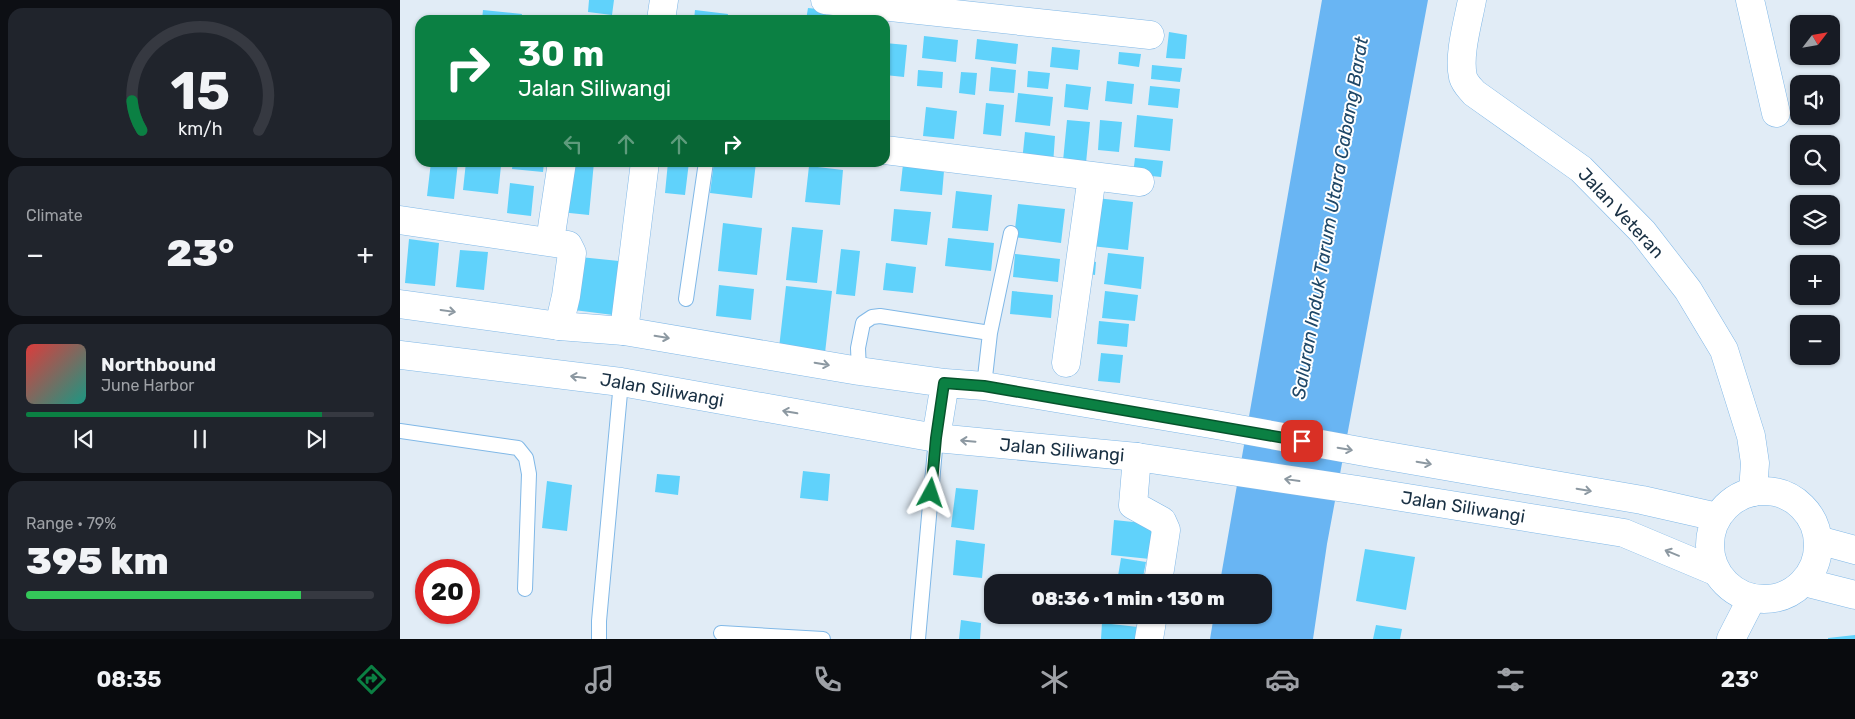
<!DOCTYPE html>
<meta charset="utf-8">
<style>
body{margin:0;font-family:Rubik,sans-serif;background:#20242c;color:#f1f3f6;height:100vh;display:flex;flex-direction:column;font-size:19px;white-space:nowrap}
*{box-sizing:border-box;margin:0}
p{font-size:16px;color:#9ea1a6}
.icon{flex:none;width:28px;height:28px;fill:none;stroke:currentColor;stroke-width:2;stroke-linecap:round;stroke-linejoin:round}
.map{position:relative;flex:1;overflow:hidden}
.details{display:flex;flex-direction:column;gap:8px;padding:8px;background:#0d0f14;width:400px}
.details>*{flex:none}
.hud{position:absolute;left:15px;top:15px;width:475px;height:152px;border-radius:15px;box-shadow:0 1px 4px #0004;background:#0b8043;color:#fff;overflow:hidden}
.needle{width:32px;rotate:59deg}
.controls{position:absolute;left:1390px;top:15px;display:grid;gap:10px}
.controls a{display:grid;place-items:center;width:50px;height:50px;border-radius:10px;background:#171b24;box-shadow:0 1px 4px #0004;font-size:25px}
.speed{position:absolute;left:15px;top:559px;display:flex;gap:10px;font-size:25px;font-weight:700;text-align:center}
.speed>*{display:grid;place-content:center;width:65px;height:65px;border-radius:50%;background:#171b24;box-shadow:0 1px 4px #0004;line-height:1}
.speed .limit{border:8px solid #d22;background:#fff;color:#111}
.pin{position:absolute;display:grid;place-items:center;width:42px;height:42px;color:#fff;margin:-21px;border-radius:10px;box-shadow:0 2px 8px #0006}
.me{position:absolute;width:55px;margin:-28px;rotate:5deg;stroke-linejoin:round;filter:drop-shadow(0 0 4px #0008)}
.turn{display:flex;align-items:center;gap:18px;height:105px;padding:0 20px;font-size:22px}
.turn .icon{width:65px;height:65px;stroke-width:2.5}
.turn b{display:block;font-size:35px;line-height:42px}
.lanes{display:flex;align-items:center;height:48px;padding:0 20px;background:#0003;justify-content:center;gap:25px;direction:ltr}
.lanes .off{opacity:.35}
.big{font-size:38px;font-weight:800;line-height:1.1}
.details .widget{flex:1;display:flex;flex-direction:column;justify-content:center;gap:8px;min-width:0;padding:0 18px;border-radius:15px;background:#20242c}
.details .dial{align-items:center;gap:0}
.dial svg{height:130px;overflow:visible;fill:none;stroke:#363941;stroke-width:7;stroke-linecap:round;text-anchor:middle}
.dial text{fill:#f1f3f6;stroke:none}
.song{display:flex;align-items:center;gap:15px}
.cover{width:60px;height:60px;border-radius:8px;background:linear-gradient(135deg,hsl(0 70% 55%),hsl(170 70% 35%))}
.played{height:5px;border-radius:2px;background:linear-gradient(90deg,#0b8043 85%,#363941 85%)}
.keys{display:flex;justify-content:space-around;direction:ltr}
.heat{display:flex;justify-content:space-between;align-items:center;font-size:28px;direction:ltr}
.charge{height:8px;border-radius:4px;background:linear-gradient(90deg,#34c759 79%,#363941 0)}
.trip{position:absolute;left:584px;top:574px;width:288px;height:50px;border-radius:15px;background:#171b24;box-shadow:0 1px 4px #0004;font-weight:800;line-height:50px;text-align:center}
.dock{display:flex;height:80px;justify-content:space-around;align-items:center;background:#090b0e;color:#9ea1a6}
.dock .icon{width:35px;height:35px}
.dock .selected{color:#0b8043}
.dock b{font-size:22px;color:#f1f3f6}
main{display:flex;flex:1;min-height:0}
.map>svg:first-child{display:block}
</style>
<main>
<section class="details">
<div class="widget dial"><svg viewBox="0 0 100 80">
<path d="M14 69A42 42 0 1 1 86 69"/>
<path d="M14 69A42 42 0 0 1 8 51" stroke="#0b8043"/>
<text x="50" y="56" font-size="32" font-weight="700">15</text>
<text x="50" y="72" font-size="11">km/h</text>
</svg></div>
<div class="widget"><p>Climate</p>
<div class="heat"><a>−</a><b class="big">23°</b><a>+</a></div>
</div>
<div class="widget">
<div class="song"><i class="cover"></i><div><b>Northbound</b><p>June Harbor</p></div></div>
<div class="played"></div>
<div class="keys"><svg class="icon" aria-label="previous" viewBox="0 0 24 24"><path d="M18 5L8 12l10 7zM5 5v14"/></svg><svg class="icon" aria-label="pause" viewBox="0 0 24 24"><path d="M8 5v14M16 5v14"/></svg><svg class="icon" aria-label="next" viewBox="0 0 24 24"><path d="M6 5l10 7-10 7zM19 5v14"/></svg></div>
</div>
<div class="widget"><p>Range · 79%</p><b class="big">395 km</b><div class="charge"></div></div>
</section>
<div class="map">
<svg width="1455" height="639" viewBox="0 0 1455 639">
<rect width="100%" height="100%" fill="#e1ecf6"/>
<!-- water -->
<path fill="#69b5f3" d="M922,0H1028L927,544L913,639H810L814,615H862V582H820Z"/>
<!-- building -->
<path fill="#60d2fb" d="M189,0H214L212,15L188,12Z
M408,8L427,10L425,20H406Z
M83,10L122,14L121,20H82Z
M295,10L328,14L327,20H294Z
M769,32L787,35L785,59L766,58Z
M524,36L558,40L556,62L522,58Z
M577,39L618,44L616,64L575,59Z
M485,43L507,45L504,77L485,75Z
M652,47L680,50L678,70L650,67Z
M719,52L741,54L739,67L718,64Z
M752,65L782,68L780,82L751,79Z
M591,67L616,70L614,93L589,91Z
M518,70L543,72L542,88L517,86Z
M628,71L650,73L648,89L627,87Z
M561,72L577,73L575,95L559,93Z
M707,81L734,84L732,104L705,101Z
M666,84L691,87L688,110L664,107Z
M750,86L780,89L778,108L748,105Z
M618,93L653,97L650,126L615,122Z
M586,103L604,105L601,136L583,134Z
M526,107L557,111L554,139L523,136Z
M737,115L773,119L770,151L734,147Z
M667,120L690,122L686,163L663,161Z
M700,120L722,122L719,152L698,150Z
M625,132L655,136L653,165L622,162Z
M504,155L545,159L542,195L500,191Z
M735,158L763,161L761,177L733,174Z
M31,162H58L54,199L27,196Z
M66,162L101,166L98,194L63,190Z
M113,162H144L143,172L112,169Z
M165,162H194L189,215L160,212Z
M268,162H289L285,195L265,193Z
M314,162H356L352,198L310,193Z
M409,166L443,170L440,205L405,202Z
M110,183L134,186L131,216L107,213Z
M556,191L592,195L588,231L552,228Z
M696,198L733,202L728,250L691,246Z
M618,204L665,209L661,243L614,237Z
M494,209L531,212L527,245L491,241Z
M323,223L362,228L357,275L318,271Z
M392,227L423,230L417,283L386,280Z
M548,238L594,243L591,271L545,266Z
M9,239L39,243L35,286L5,283Z
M441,249L460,251L455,296L436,294Z
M60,250L88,252L84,290L56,287Z
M708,253L744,257L741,289L704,284Z
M615,254L660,259L658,282L613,277Z
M180,257L219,261L213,315L174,310Z
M681,260L696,262L695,275L680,273Z
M486,263L516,267L513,293L483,290Z
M319,285L354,289L351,320L316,316Z
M386,286L432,291L425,353L379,348Z
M612,291L653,295L651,318L610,314Z
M705,291L738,295L735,321L702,318Z
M699,321L729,324L727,347L697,344Z
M701,353L723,355L720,383L698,381Z
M403,471L430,474L428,501L400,498Z
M257,474L280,476L278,495L255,492Z
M147,481L172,485L167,531L142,528Z
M556,488L578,490L574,530L551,527Z
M714,520L753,524L750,559L711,555Z
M556,540L585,544L582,578L553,575Z
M965,549L1015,557L1006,610L956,601Z
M721,558L746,562L742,582H717Z
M707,615H740L739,624L706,621Z
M561,620L581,623L580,639H559Z
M702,623L738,627L736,639H701Z
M976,625L1002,629L1000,639H973Z
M1455,635V639H1428V638Z"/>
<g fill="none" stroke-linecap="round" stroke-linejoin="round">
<!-- service casing -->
<g stroke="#80b8e7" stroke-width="16">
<path id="service" d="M286,299L306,162
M459,371L458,348L463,323L472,317L480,316L590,333
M584,386L590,333L611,233
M0,431L118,448L126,458L129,474L125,589
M321,633L423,639
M199,639V621L221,382
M518,639L536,438"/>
</g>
<!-- minor casing -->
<g stroke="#80b8e7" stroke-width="29">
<path id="minor" d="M425,0L750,35
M1350,0L1376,113
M485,150L740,182
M0,220L168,245L172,253L166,296L159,326
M150,241L162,162
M666,363L692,176"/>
</g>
<!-- tertiary casing -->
<g stroke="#80b8e7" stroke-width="29">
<path id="tertiary" d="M1072,0C1068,22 1058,55 1063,77C1065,84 1070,88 1074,93L1181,169L1243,232L1288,290L1324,350L1351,436L1355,463L1353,492
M261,20L264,0
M224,331L245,162
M737,457L733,505L762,521L766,530L758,582
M749,639L753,615
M1331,639L1352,598"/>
</g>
<!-- secondary casing -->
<g stroke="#80b8e7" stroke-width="29">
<path id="secondary" d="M0,304L159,326L224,331L459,371L545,383L584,386L811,424L976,454L1242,500L1317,517
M0,355L221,382L536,438L737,457L958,490L1224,533L1317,572
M536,438L545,383
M1310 545a54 54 0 1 1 108 0a54 54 0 1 1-108 0Z
M1418,540L1455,550
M1404,582L1455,595"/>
</g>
<!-- service -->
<use href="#service" stroke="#fff" stroke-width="14"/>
<!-- minor -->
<use href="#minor" stroke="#fff" stroke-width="28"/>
<!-- tertiary -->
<use href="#tertiary" stroke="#fff" stroke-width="28"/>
<!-- secondary -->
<use href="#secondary" stroke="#fff" stroke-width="28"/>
</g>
<!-- one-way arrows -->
<defs><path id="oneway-shaft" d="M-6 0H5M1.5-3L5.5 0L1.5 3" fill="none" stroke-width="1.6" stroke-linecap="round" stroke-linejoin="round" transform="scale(1.25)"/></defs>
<g stroke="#8c98a1">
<use href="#oneway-shaft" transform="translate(48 311) rotate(8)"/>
<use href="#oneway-shaft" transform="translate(262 337) rotate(9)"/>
<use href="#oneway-shaft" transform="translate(422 364) rotate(10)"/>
<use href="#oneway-shaft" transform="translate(178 377) rotate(-173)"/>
<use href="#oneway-shaft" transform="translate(390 412) rotate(-170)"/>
<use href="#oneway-shaft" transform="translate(568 441) rotate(-175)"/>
<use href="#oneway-shaft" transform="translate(945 449) rotate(10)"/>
<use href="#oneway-shaft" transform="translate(1024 463) rotate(10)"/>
<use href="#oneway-shaft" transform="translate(892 480) rotate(-172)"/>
<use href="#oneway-shaft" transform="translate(1184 490) rotate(10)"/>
<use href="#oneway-shaft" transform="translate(1272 553) rotate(-158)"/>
</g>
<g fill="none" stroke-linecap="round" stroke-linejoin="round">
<!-- route casing -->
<g stroke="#07532c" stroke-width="12">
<path id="route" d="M531,493L536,438L544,383L584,386L902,441"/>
</g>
<!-- route -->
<use href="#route" stroke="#0b8043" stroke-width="9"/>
</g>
<g text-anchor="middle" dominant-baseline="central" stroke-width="4" stroke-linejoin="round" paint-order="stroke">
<!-- street labels -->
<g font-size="18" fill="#193043" stroke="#fff">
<text transform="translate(1221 213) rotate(47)">Jalan Veteran</text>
<text transform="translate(262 390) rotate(10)">Jalan Siliwangi</text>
<text transform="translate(662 450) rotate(5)">Jalan Siliwangi</text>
<text transform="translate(1063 507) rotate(9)">Jalan Siliwangi</text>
</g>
<!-- water labels -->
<g font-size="19" font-style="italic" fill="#1f4767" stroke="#fff">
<text transform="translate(930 218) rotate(-80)">Saluran Induk Tarum Utara Cabang Barat</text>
</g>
</g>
</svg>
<div class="controls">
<a><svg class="needle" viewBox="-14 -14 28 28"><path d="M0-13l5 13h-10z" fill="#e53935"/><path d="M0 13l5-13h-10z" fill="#9ea1a6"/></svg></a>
<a><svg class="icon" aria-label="sound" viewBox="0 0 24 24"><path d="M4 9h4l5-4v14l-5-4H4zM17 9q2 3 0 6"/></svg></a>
<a><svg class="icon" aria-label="search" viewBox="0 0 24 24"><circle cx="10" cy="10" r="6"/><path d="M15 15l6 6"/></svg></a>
<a><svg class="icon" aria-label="layers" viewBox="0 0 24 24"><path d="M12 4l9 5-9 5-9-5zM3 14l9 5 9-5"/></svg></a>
<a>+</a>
<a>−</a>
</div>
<div class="speed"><div class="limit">20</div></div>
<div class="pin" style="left:902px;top:441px;background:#d93025"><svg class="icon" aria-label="arrive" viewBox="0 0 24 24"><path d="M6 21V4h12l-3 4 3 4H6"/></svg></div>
<svg class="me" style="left:531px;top:493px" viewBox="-20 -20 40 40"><path d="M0-17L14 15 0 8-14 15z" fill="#0b8043" stroke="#fff" stroke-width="4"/></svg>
<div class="trip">08:36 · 1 min · 130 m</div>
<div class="hud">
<div class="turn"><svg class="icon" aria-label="right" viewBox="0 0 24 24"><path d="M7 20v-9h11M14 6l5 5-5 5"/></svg><div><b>30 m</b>Jalan Siliwangi</div></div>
<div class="lanes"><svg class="icon off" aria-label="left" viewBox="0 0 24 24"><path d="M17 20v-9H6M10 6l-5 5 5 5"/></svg><svg class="icon off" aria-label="ahead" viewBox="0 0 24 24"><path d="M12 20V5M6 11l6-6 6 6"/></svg><svg class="icon off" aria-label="ahead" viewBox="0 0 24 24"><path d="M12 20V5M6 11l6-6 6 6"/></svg><svg class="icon" aria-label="right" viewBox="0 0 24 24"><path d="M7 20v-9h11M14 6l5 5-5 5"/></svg></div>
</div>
</div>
</main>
<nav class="dock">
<b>08:35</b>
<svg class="icon selected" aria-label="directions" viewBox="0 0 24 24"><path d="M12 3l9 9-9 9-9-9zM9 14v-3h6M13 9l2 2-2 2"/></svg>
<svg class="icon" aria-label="music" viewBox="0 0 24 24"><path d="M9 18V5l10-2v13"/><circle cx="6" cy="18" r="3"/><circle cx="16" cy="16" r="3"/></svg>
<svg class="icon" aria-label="phone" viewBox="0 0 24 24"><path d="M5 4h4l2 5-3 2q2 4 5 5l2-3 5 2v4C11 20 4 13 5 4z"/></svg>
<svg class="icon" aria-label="climate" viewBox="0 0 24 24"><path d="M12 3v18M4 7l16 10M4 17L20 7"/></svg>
<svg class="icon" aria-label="car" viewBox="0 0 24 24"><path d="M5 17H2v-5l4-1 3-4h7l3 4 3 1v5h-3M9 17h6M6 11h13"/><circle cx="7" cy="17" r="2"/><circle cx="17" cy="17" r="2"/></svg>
<svg class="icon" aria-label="filters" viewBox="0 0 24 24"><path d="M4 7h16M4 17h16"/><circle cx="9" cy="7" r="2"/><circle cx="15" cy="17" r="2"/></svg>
<b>23°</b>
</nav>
